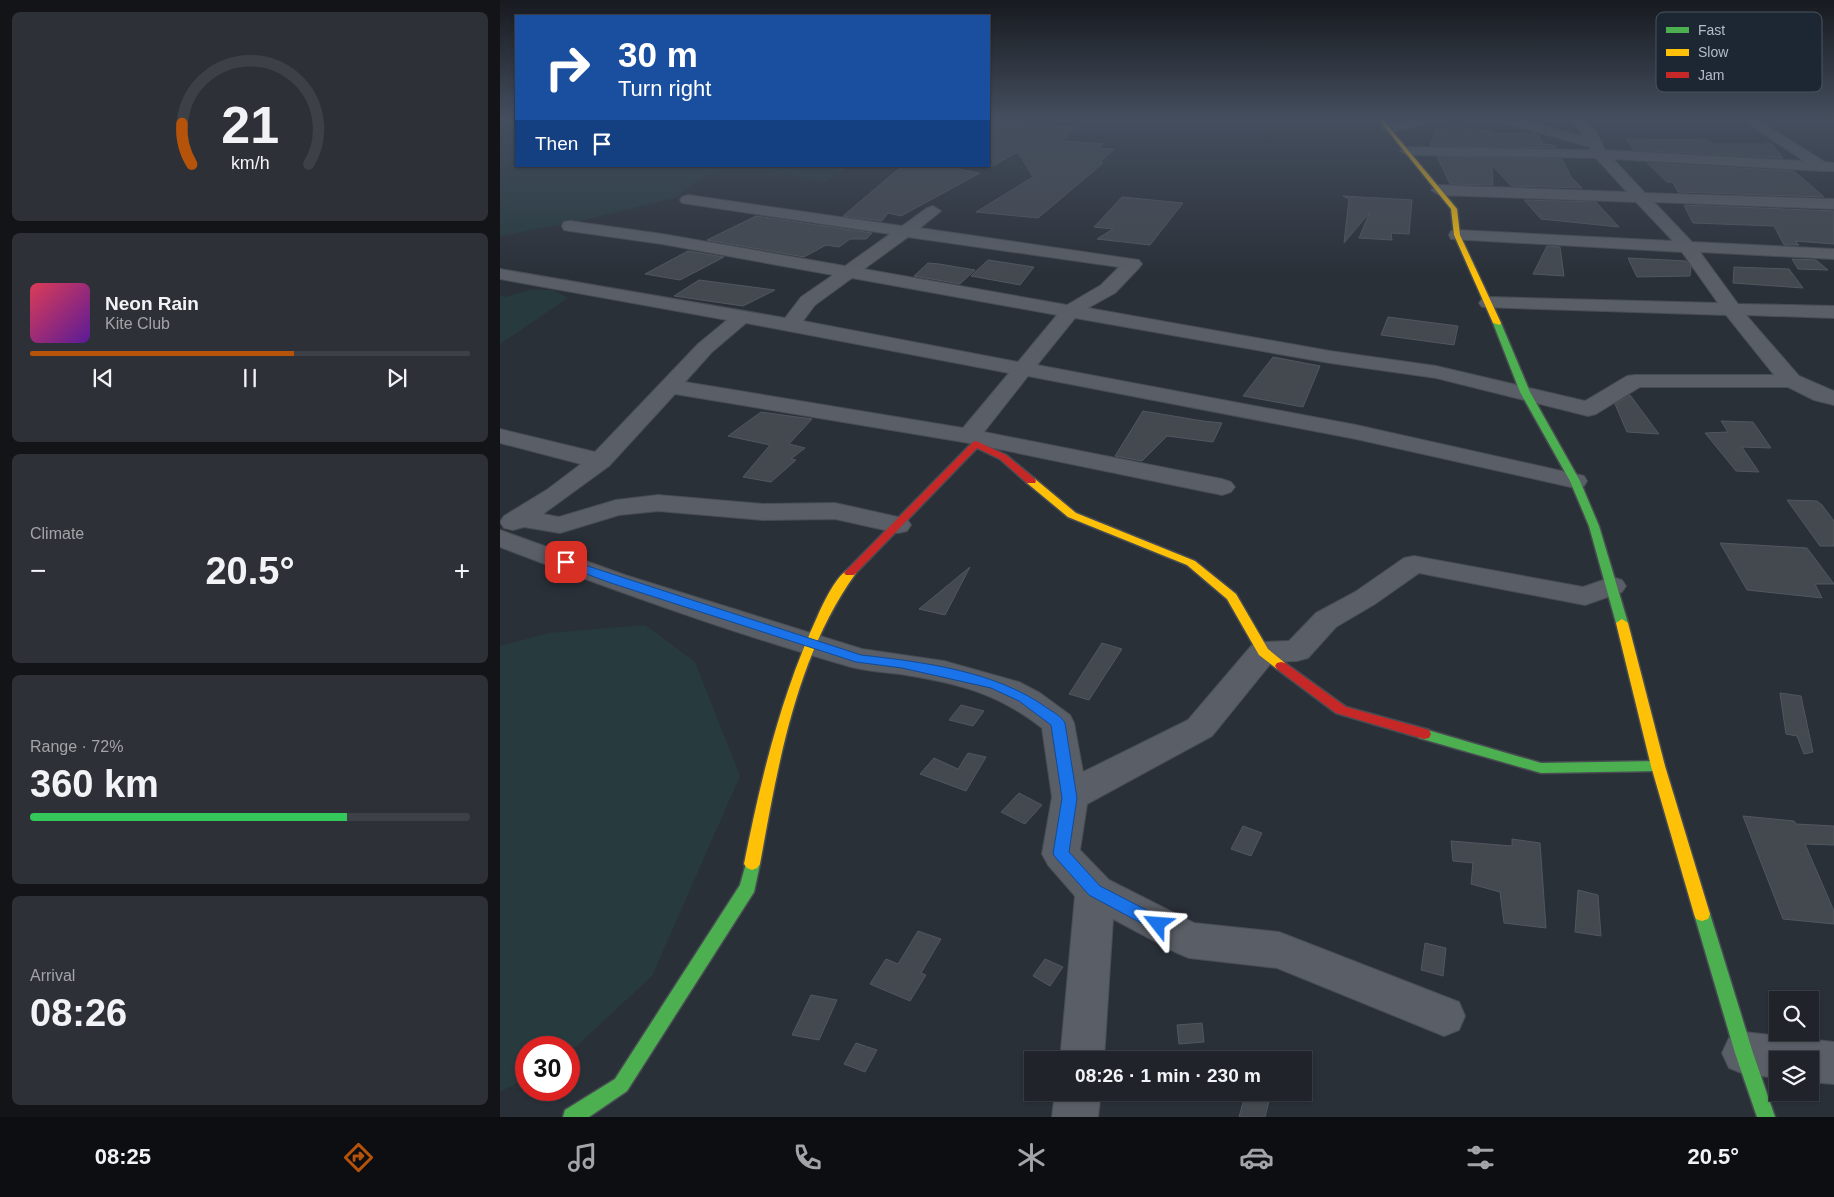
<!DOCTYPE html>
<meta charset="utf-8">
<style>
body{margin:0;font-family:Helvetica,sans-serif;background:#2d3036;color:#f1f3f6;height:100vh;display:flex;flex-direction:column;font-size:19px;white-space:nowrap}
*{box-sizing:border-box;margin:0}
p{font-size:16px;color:#a2a4a8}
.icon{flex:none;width:28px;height:28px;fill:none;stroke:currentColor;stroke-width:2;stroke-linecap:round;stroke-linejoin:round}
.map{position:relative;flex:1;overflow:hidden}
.sheet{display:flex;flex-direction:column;gap:12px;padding:12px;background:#121417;width:500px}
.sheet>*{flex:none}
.hud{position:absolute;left:15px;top:15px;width:475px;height:152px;border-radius:0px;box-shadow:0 1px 4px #0004,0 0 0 1px #3d4147;background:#1a4fa0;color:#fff;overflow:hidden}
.tools{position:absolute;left:1269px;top:991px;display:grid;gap:10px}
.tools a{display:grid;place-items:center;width:50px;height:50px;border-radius:0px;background:#20242a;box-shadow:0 1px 4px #0004,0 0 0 1px #3d4147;font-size:25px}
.speed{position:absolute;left:15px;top:1036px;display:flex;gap:10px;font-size:25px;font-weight:700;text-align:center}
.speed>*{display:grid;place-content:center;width:65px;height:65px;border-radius:50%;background:#20242a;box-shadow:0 1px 4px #0004,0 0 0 1px #3d4147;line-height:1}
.speed .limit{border:8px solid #d22;background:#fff;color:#111}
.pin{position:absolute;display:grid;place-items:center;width:42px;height:42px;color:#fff;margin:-21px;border-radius:10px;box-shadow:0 2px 8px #0006}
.me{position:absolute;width:55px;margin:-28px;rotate:298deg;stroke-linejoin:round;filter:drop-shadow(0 0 4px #0008)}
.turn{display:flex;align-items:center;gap:18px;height:105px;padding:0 20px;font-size:22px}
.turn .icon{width:65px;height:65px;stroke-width:2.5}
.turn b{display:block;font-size:35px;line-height:42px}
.then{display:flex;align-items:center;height:48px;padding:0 20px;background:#0003;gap:10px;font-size:19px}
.big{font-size:38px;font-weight:800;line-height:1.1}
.sheet .card{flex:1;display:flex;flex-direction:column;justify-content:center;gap:8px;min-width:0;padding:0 18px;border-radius:8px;background:#2d3036}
.sheet .dial{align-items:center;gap:0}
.dial svg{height:130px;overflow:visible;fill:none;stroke:#3d4147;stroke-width:7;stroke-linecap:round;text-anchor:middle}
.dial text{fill:#f1f3f6;stroke:none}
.song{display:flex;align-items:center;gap:15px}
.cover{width:60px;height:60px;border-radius:8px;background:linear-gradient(135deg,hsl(350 70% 55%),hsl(270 70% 35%))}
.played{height:5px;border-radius:2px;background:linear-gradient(90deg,#b45309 60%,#3d4147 60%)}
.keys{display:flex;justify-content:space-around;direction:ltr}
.heat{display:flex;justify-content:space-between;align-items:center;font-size:28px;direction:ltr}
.charge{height:8px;border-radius:4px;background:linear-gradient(90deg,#34c759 72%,#3d4147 0)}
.trip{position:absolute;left:524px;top:1051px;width:288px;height:50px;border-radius:0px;background:#20242a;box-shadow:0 1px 4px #0004,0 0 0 1px #3d4147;font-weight:800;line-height:50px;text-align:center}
.menu{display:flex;height:80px;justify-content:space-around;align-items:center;background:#0d0e11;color:#a2a4a8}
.menu .icon{width:35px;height:35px}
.menu .on{color:#b45309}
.menu b{font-size:22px;color:#f1f3f6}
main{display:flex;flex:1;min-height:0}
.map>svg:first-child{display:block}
</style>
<main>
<section class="sheet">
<div class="card dial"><svg viewBox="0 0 100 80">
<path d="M14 69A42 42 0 1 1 86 69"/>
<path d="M14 69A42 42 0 0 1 8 44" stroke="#b45309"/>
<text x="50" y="56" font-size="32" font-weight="700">21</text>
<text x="50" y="72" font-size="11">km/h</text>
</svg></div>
<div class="card">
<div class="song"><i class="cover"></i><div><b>Neon Rain</b><p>Kite Club</p></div></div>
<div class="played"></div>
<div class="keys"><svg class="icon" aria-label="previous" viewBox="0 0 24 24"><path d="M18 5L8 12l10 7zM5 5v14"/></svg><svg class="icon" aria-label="pause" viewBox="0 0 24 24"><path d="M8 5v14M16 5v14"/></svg><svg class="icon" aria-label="next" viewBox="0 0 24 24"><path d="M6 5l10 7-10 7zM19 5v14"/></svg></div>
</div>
<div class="card"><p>Climate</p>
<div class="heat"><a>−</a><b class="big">20.5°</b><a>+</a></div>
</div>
<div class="card"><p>Range · 72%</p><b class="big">360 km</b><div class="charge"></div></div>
<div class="card"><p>Arrival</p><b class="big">08:26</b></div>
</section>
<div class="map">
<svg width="1334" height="1117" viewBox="0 0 1334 1117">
<rect width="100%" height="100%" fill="#2a3038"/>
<!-- green -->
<path fill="#273a3e" d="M0,120H16V166H350L325,182L263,170H226L203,177L174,198L85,220L0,236Z
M30,290H53L68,298L0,344V296L5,297Z
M145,625L195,662L240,776L152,976L69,1053V1048H26V1078L0,1092V646L49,633Z"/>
<!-- building -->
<path fill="#444950" stroke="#52575f" d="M489,123L575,127L563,141L603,144L599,148L614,149L600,162L603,163L538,218L476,212L533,177L518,152L489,168Z
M952,127L991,131L992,133L1037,134L1043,144L1054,145L1056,148L931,146L935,128L951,129Z
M1126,139L1207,140L1212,144H1272L1283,158L1134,150Z
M937,157L1062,159L1071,177L1082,188L1011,186L992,165L993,185L950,184Z
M1147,163L1294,171L1324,197L1178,192L1173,182H1167Z
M402,166H442L480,173L401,216L388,213L382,221L343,216Z
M843,196L912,200L909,234L891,233L892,240L859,238L870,212L844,243L849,199Z
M622,197L683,203L650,245L597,239L613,229L594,227Z
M1024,200L1096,202L1119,227L1041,219Z
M1184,205L1334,211V244L1295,241L1299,245H1284L1274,226L1193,223Z
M256,216L372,233L366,239H350L339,247L326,245L304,257L207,240Z
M1047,246L1060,247L1064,276L1033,274Z
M188,251L224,257L180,280L145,274Z
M1128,258L1186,261L1191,267L1190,276L1137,277Z
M1292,259L1316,260L1328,270L1298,269Z
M488,260L534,267L520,285L471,276Z
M428,263L439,264L475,270L460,284L414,276Z
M1234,267L1289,269L1303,288L1233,283Z
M199,280L275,290L243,306L174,296Z
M888,317L958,326L954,345L881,335Z
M773,357L820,366L803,407L743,396Z
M1130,395L1159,434L1127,432L1115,404Z
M643,411L703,421L722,423L713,442L667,436L642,461L615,456Z
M261,412L312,419L289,444L305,448L291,459L296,460L271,482L243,477L270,445L228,436Z
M1221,421L1253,422L1271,448L1242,447L1259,472L1236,471L1205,433L1228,432Z
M1287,500L1317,501L1322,505L1334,521V546H1320Z
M1220,543L1307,548L1334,584H1315L1322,598L1247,590Z
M470,567L445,615L419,609Z
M602,643L622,649L589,700L569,694Z
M1280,693L1301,696L1313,752L1304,754L1297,736L1286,734Z
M461,705L484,711L473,726L449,720Z
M468,753L486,757L466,791L420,774L434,758L458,769Z
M519,793L542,805L525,824L501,812Z
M1243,816L1294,821L1296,824L1334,826V845L1305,844L1334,911V924L1283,919Z
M743,826L762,833L751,856L731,849Z
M1012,839L1040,843L1046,928L1004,923L1000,892L971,884L973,863L953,861L951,841L1012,846Z
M1078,890L1098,895L1101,936L1075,932Z
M418,931L441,939L421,973L426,975L410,1001L370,984L386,959L398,964Z
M925,943L946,948L943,976L921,970Z
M545,959L563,967L550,986L533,976Z
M311,995L337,1000L319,1040L292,1035Z
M702,1023L704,1042L679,1044L677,1025Z
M356,1043L377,1050L365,1072L344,1064Z
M746,1092L771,1093L765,1117H739Z"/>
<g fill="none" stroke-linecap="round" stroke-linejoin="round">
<!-- street casing -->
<g stroke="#484c53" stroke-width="2">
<path id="street" d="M911,120H932L930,123L889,133L882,129L884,126Z
M1002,120H1022L1085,137L1070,120H1084L1095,130L1105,150L1304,161L1243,120H1258L1325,162L1334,163V171H1323L1113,159L1145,193L1334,199V209L1154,202L1192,242L1334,249V259L1200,252L1238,304L1334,306V318L1246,315L1299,376L1334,391V405L1314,400L1288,387H1140L1096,414L1088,416L936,378L830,363L575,318L537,365L856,425L1075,474L1084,476L1087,481L1084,486L1075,488L856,439L528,376L484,432L722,479L731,482L735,487L731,492L722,495L469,443L175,394L109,466L43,514L59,517L116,500L158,495L263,504L335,503L407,519L411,525L407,531L398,533L335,519L263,520L158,511L119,515L60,533L24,527L13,530L4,528L0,522L4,516L48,489L81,464L0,443V429L95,452L198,344L227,320L0,279V269L285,318L301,297L333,275L162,244L70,231L64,230L62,226L64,222L70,221L162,234L345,266L390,234L182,203L180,200L182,197L188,195L402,226L427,208L433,206L441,211L420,228L639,260L642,264L639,268L615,293L588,308L830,351L936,366L1085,401L1127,376L1135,375H1274L1226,315L982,307L979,303L982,299L989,297L1218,303L1182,252L951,239L949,235L951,231L957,230L1173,241L1136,202L939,195L931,190L939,185L1127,192L1096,158L907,155L900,151L907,147L1091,150L1090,147L1004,123ZM408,237L619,267L601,285L567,305L364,269ZM352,278L557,315L518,362L303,321L315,305ZM246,323L509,373L463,428L185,382L212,352Z
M0,530L125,575L362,649L444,661L519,682L540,693L570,715L574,723L583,772L688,720L752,645L763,642L789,641L816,613L855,592L904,558L914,556L1083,587L1112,577L1122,580L1126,586L1122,592L1085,605L919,573L875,604L836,627L808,658L797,661L772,662L712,736L587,804L580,850L609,880L694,923L779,932L959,1002L965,1016L959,1030L944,1036L777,968L689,958L675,952L613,919L604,1060H560L575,896L548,865L542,854L552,797L542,728C496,692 456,683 400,674C383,672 367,671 351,667C232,633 115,591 0,547Z
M1244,1032L1334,1042V1084L1310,1082V1060H1278V1078L1244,1074L1229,1068L1222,1053L1229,1038Z
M555,1092H601L598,1117H552Z"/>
</g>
<!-- fast casing -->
<g stroke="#484c53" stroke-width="3">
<path id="fast" d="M994,321L1001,323L1030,392L1080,481L1099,526L1128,623L1126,626L1122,627L1116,623L1089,526L1070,481L1020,392L993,323Z
M924,729L1041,763L1158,761L1163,762L1165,766L1163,770L1158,771L1041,773L919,738L917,734L919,730Z
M252,858L257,860L260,864L254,892L127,1091L89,1117H63L65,1110L115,1079L240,885L247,860Z
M1202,907L1208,909L1210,914L1253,1053L1275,1117H1257L1235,1053L1194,914L1196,909Z"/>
</g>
<!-- slow casing -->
<g stroke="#484c53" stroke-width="3">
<path id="slow" d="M879,120H883L957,209L960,235L1001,323L1000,325L993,323L954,235L951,209Z
M531,478L535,479L576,513L695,561L736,594L768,649L785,663L787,666L785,669H777L759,655L727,599L687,565L568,517L527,483L526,481L527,479Z
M350,569L356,573C296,656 278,765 260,864L257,868L252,870L247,868L244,864C261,778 281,695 318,615C323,604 337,573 350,569Z
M1122,619L1128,623L1165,766L1210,914L1208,919L1202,921L1196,919L1194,914L1151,766L1116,623Z"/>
</g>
<!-- jam casing -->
<g stroke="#484c53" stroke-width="3">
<path id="jam" d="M476,441L506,455L535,479L536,481L535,483H527L500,459L477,448L354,575H346L344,573L346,571L473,442Z
M781,662L785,663L846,707L929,730L931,734L929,738L924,739L836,713L777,669L775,666L777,663Z"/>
</g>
<!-- street -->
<use href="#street" fill="#5a5e66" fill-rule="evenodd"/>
<!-- fast -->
<use href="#fast" fill="#4caf50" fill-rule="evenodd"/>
<!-- slow -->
<use href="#slow" fill="#ffc107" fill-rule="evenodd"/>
<!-- jam -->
<use href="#jam" fill="#c62828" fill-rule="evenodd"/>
</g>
<!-- sky -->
<linearGradient id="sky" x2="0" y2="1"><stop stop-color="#171a1f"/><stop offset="0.43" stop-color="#444e5e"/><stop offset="1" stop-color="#444e5e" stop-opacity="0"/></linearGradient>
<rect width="1334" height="276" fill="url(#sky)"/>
<!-- route -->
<path fill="#1a73e8" stroke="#114b97" d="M66,559L361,655C423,662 496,671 547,708C553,712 561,716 565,723L577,798L569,852L600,886L664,919L666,924L664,929L658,931L652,929L589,895L556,858L553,854L562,798L551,725L519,701L491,688L402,668L356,662L111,583L62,565L60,562Z"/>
<!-- legend -->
<rect x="1156" y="12" width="166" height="80" rx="8" fill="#1d2633" stroke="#4a5360" stroke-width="1"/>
<rect x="1166" y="27" width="23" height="6" fill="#4caf50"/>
<rect x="1166" y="49" width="23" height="7" fill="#ffc107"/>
<rect x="1166" y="72" width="23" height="6" fill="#c62828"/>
<g font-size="14" fill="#b4bcc9">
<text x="1198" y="35">Fast</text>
<text x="1198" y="57">Slow</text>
<text x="1198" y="80">Jam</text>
</g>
</svg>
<div class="tools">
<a><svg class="icon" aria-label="search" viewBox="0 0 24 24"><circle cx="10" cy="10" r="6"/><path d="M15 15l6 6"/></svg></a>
<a><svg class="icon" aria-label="layers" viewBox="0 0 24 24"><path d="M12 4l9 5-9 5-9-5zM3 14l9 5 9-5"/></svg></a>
</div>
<div class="speed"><div class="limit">30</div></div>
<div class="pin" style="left:66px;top:562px;background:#d93025"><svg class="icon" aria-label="arrive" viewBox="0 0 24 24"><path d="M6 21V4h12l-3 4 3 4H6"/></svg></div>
<svg class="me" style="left:658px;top:924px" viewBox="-20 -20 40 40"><path d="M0-17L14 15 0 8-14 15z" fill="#1a73e8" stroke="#fff" stroke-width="4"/></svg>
<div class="trip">08:26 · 1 min · 230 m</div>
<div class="hud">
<div class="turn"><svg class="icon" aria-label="right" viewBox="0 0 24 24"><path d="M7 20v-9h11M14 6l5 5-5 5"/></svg><div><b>30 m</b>Turn right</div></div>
<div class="then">Then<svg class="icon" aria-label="arrive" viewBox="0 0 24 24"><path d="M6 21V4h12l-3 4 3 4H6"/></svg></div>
</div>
</div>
</main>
<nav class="menu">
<b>08:25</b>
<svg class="icon on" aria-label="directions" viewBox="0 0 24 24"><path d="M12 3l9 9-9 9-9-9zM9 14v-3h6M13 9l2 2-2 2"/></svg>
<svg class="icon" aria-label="music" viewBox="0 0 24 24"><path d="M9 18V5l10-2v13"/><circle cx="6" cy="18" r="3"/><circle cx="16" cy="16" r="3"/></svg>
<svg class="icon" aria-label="phone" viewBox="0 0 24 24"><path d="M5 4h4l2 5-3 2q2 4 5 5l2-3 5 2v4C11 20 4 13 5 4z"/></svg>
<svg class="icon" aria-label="climate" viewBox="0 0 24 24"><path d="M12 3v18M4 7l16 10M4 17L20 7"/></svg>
<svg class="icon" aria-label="car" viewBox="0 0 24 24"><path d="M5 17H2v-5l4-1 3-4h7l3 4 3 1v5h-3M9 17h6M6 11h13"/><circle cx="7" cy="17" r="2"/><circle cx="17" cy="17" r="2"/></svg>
<svg class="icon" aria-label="filters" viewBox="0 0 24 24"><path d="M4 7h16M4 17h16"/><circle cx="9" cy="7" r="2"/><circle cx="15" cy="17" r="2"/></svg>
<b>20.5°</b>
</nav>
